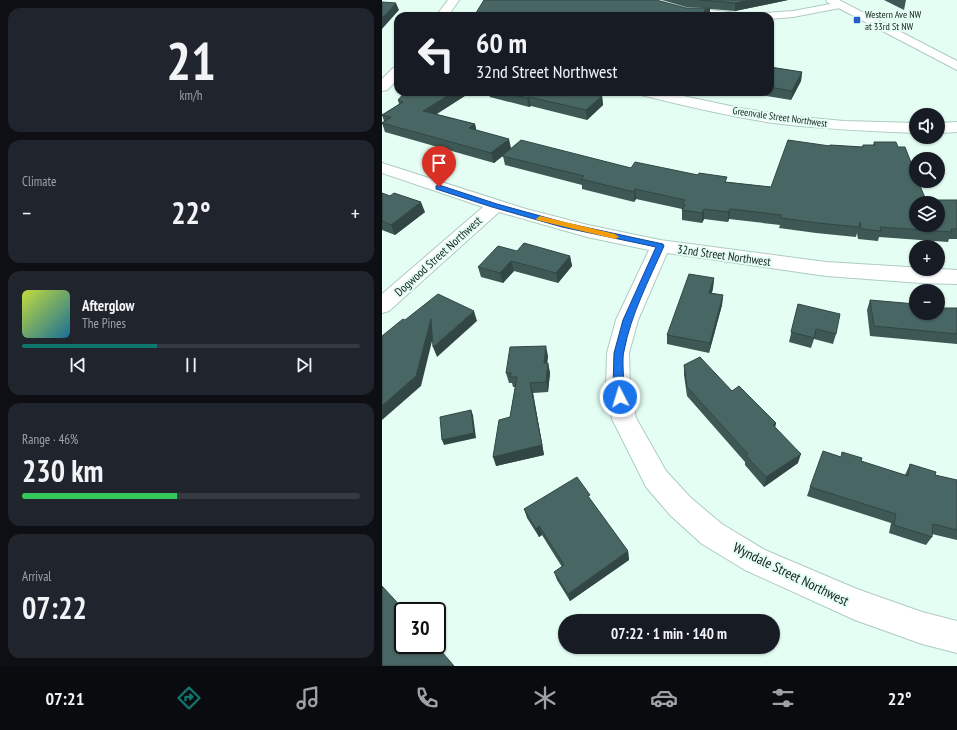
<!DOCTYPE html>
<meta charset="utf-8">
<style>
body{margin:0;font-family:"PT Sans Narrow",sans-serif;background:#20242c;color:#f1f3f6;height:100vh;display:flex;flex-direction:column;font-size:15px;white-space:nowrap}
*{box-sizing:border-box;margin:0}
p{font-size:13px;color:#9ea1a6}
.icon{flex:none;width:22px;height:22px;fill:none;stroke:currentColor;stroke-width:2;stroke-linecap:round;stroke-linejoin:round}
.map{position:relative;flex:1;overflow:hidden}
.panel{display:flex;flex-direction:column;gap:8px;padding:8px;background:#0d0f14;width:382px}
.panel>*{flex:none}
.banner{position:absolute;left:12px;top:12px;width:380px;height:84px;border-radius:12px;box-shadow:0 1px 3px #0004;background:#171b24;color:#f1f3f6;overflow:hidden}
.buttons{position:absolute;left:527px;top:108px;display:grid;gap:8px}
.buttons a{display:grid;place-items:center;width:36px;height:36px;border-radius:50%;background:#171b24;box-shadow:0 1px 3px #0004;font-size:20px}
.speed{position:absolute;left:12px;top:602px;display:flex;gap:8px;font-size:20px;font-weight:700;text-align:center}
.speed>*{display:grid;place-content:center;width:52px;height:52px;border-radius:50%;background:#171b24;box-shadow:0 1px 3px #0004;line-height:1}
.speed .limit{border:2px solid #111;border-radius:6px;background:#fff;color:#111}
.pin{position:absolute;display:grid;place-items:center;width:34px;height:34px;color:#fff;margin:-41px -17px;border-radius:50% 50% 50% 0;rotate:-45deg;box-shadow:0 0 4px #0007}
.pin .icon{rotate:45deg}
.me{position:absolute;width:44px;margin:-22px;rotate:355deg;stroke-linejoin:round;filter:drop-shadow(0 0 3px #0008)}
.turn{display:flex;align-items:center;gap:14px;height:84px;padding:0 16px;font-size:18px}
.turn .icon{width:52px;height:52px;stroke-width:2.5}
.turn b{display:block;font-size:28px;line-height:34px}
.big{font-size:30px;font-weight:600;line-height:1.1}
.panel .widget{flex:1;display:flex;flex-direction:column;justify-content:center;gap:6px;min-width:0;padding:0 14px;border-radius:12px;background:#20242c}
.panel .dial{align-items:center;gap:0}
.dial b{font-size:52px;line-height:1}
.song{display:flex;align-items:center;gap:12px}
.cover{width:48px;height:48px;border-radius:6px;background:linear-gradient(135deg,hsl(70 70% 55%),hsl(200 70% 35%))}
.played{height:4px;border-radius:2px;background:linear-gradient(90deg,#0f766e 40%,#363941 40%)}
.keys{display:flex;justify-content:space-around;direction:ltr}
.heat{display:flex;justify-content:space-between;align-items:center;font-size:22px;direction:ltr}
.charge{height:6px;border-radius:3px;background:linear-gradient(90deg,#34c759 46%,#363941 0)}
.trip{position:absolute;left:176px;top:614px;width:222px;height:40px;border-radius:20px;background:#171b24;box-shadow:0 1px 3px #0004;font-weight:600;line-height:40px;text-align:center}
.tabs{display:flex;height:64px;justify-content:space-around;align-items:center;background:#090b0e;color:#9ea1a6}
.tabs .icon{width:28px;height:28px}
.tabs .on{color:#0f766e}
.tabs b{font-size:18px;color:#f1f3f6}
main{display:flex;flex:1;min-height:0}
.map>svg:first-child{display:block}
</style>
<main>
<section class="panel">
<div class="widget dial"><b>21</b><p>km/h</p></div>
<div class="widget"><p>Climate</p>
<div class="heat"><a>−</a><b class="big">22°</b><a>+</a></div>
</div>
<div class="widget">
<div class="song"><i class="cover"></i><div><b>Afterglow</b><p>The Pines</p></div></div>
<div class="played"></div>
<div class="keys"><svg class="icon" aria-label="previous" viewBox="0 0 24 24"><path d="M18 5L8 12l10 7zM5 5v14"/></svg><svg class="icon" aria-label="pause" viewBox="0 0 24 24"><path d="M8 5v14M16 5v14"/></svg><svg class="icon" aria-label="next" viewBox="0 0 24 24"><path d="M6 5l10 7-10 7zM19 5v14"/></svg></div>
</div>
<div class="widget"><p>Range · 46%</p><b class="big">230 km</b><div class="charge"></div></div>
<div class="widget"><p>Arrival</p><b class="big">07:22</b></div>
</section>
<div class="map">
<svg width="575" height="666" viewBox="0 0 575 666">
<rect width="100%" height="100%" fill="#e5fef4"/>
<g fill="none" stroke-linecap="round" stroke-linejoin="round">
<!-- minor casing -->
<g stroke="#aeccc1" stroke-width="2">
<path id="minor" d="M257,0H275L304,8L358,13L362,14L364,16L304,14L258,2Z
M459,2L465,5L463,7L411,17L388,19V16H377L379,14L383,13L411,11Z
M257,92H282L358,108L408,116L462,121L534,123V133C486,131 438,129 391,123C346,116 303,106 259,95Z
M575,122V132L556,133V123Z
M0,163L144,209L206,225L278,240L444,262L575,270V284L539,283L444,276L285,253L256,320L247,353L248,386L254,418L284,471L309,498L340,524L383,550L475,589L540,612L575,621V653L540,644L473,620L363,570L320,544L289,516L264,487L230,419L224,386L225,353L234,320L267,250L205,237L117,212L7,311L0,313V294L101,207L0,173Z"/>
</g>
<!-- tertiary casing -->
<g stroke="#aeccc1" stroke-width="2">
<path id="tertiary" d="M66,0H77L66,16H54Z
M444,0H457L575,61V70L445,2Z
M16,67V79L5,90L0,91V79L11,68Z"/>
</g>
<!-- minor -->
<use href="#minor" fill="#fff" fill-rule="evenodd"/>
<!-- tertiary -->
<use href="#tertiary" fill="#fff" fill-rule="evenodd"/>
</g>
<!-- wall -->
<path fill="#3e5855" d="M280,0H406L353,11L328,9L304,8H322L304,7Z
M502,0H524L522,10Z
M388,67L420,72L419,81L409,100L360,92H388Z
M23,92H89L54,114L93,124L94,130L129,148L249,168L345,182L389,187L447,146L448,145L480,147L481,145H491L492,142L516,147L544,200H575V239H567L566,242L497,237L496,241L476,239L475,233L474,237L434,233L397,228L398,225L347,219L346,222L322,219L320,223L300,220V209L254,199L252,202L200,189V185L123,165L121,156L112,163L3,132L0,123L2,121L0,115L17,104L16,100Z
M104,92H205L220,96L221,105L205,120L149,106L147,107L108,97L107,95H105Z
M0,193L43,212L13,235L0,230Z
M135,251L188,256L190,266L176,283L132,271L121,283L99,277L96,267Z
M332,278L331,288L330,293L341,295L340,305L327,353L285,344V335Z
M488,300L534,313L575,308V344L488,336L485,310Z
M416,304L454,334L451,344L432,339L429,348L407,342Z
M166,356L165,363H166L168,373L166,392L151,393L162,455L114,466L128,417L133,387H131L130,383H127L124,373Z
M302,365L350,391L394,423L393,427L416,463L382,487L363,465V462L305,396L302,375Z
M479,461L523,475L528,464L553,475L575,480V540L550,534V537L544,545L507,533L509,523L425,496L428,487Z
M208,499L246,551L247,560L188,601L175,580L172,572L180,567L160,535L157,537L145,518L142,509Z"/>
<!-- shaded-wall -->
<path fill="#324745" d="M369,0H406L353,11V3Z
M14,3L17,10L0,29V18Z
M328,8V16H322V10Z
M420,72L419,81L409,100L410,91Z
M72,92H89L44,121L41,111Z
M220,96L221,105L205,120L204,110Z
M147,97L149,106L147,107L145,98Z
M93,124L95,133L87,128Z
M127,139L129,148L112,163L109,153Z
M253,189L254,199L252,202V192Z
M39,202L43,212L13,235L9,225Z
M322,209V219L320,223V213Z
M348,209L347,219L346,222V212Z
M188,256L190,266L176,283L174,273Z
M129,261L132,271L121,283L118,273Z
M332,278L331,288L327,303V293Z
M341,295L340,305L327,353L328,343Z
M92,311L95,321L55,357L51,347Z
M49,319L53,329L39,386L0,420V406Z
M164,346L166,356L164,373L162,363Z
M166,363L168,373L166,392L164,382Z
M148,383L151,393L162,455L114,466L111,457Z
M89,410L91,415L94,438L62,445L60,440Z
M394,423L392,432L391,425Z
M419,454L416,463L382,487L384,477Z
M157,526L160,535L157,537L154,529Z
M246,551L247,560L188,601L186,594Z"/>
<!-- building -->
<path fill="#486663" stroke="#324745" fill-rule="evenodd" d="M102,0H274L304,8H328L322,10L323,16H92Z
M318,0H369L353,3Z
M0,2L14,3L0,18Z
M388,67L420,72L410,91L388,87Z
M23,92H72L41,111L93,124L87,128L127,139L109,153L0,123L9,117L0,115L21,102L16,100Z
M122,92H205L220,96L204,110L147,97L145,98Z
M139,140L249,168L253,162L316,175L317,173L345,177L343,182L389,187L406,140L448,146V145L481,147V145H493L492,142H514L516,147H523L534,175V181H536L544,200H575V229H569L570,232L498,227L499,231L479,229L478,222L477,227L436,223L399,218V215L348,209L346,212L322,209L320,213L300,210L303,205L300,204L303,200L253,189L252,192L199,179L202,176L120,156ZM534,203H556V225H534Z
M0,193L8,196L12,193L39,202L9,225L0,221Z
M142,243L188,256L174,273L129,261L118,273L96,267L116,246L135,251Z
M307,274L332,278L327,293L341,295L328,343L285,335Z
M56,294L92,311L51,347L49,319L34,376L0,406V336L21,319L23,320Z
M488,300L534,304V313H556V308H575V334L492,326Z
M416,304L458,314L454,334L434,329L432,338L409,332Z
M164,346L162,363H166L164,382L148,383L160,445L111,457L117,420L128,417L135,377H128L129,373H124L128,347Z
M318,357L350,391L357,386L394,423L391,425L419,454L384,477L364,456L366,454L305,387L302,365Z
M89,410L92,433L60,440L58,417Z
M441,451L459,457L460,452L480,458L479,461L526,476L528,464L554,472L553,475L575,480V530L551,524L550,537L512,525L514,514L428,487Z
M195,477L208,495L206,496L246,551L186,594L172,572L182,565L157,526L154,529L142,509Z
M0,586L23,611H21V645H54L72,666H0Z"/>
<!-- route -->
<path fill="#1a73e8" stroke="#114b97" d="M57,185L115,204L184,223L281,244L282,246C267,280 249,314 242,351C239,361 244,394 241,400H234L231,386L232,353L241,320L274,247L180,227L110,207L54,189V186Z"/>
<!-- slow -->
<path fill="#f59e0b" d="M158,216L233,234L237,237L233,239L155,220L154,219Z"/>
<!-- markers -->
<rect fill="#2a5dcb" stroke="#e5fef4" stroke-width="1.5" x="471" y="16" width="8" height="8" rx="2"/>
<g text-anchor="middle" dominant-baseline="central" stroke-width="4" stroke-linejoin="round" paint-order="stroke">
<!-- far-poi labels -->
<g font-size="10" fill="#141f1b" stroke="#e5fef4" text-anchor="start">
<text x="483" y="14">Western Ave NW<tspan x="483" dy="12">at 33rd St NW</tspan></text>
</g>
<!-- far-street labels -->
<g font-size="10" fill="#141f1b" stroke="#e5fef4">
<text transform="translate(398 117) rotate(8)">Greenvale Street Northwest</text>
</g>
<!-- street labels -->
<g font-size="12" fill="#141f1b" stroke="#e5fef4">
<text transform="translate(342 255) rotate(8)">32nd Street Northwest</text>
<text transform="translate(56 256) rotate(-42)">Dogwood Street Northwest</text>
</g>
<!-- near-street labels -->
<g font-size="14" fill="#141f1b" stroke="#e5fef4">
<text transform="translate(409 574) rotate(26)">Wyndale Street Northwest</text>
</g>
</g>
</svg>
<div class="buttons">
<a><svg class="icon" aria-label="sound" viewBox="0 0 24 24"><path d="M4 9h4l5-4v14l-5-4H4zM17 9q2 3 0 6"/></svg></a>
<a><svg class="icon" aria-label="search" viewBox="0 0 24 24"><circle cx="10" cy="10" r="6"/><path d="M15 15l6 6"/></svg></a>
<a><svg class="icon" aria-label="layers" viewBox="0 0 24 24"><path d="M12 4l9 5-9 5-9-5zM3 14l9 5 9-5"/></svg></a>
<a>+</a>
<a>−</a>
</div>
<div class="speed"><div class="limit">30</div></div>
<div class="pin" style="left:57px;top:187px;background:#d93025"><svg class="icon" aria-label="arrive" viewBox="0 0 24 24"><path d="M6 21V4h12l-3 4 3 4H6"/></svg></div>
<svg class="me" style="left:238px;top:397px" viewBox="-20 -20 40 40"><circle r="17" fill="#1a73e8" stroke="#fff" stroke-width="3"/><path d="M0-11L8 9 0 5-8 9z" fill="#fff"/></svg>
<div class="trip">07:22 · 1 min · 140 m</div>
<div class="banner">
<div class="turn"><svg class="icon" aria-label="left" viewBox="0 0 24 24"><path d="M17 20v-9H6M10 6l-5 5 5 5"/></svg><div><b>60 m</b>32nd Street Northwest</div></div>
</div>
</div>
</main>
<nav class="tabs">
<b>07:21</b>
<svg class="icon on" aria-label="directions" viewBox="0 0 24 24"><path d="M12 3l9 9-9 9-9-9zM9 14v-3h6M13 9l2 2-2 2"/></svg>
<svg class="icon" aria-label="music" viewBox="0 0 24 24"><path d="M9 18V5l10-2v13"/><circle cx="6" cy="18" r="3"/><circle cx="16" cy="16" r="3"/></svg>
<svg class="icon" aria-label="phone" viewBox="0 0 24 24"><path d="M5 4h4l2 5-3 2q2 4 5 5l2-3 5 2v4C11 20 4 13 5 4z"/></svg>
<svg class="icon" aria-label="climate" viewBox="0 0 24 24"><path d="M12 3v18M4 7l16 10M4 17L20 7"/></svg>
<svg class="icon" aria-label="car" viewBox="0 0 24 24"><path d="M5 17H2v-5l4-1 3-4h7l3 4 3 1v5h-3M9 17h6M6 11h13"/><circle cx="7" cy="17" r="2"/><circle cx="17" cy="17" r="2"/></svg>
<svg class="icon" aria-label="filters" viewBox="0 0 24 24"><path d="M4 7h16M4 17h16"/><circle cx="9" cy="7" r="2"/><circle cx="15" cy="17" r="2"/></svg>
<b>22°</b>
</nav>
